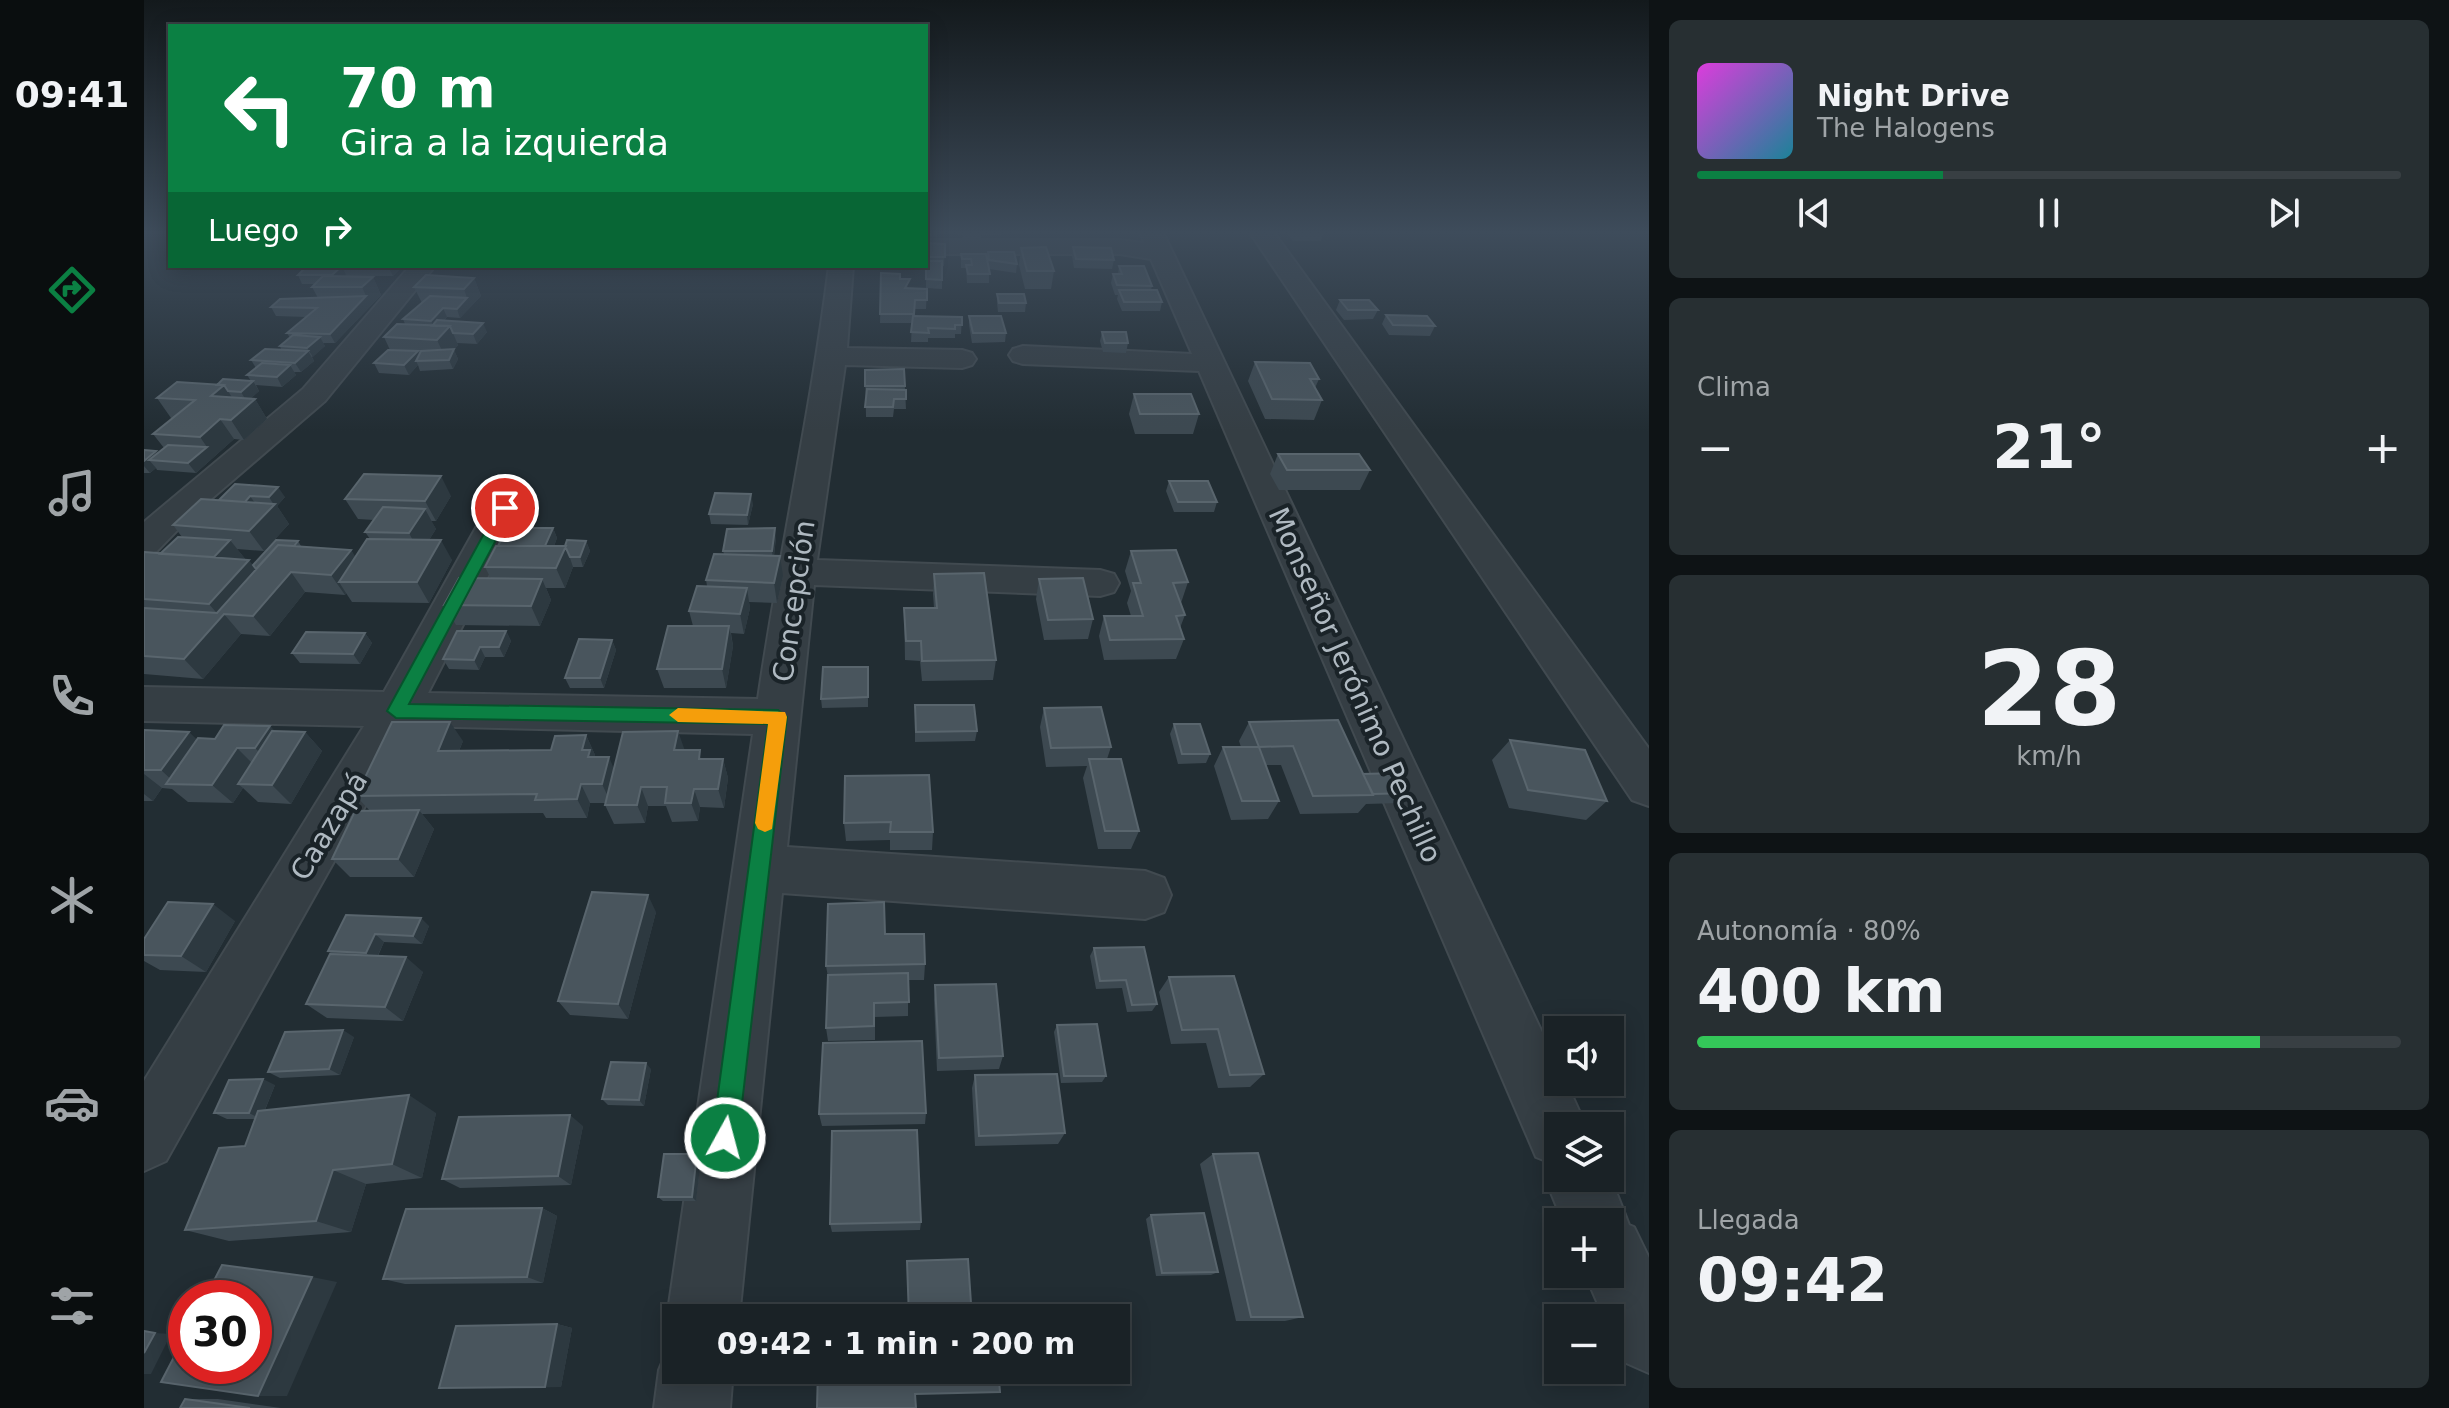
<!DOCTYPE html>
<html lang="es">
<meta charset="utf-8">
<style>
body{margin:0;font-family:"DejaVu Sans",sans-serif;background:#272f32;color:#f1f3f6;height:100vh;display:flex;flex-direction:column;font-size:30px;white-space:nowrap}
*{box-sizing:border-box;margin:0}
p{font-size:26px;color:#9fa4a7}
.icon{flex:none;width:44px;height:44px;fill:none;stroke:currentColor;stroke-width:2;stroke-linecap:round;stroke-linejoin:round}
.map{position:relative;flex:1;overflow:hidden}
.side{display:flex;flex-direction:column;gap:20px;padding:20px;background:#0e1315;width:800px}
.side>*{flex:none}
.top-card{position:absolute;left:24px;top:24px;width:760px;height:244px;border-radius:0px;box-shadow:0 4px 20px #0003,0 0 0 2px #383f43;background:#0b8043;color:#fff;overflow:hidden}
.controls{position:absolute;left:1400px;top:1016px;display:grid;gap:16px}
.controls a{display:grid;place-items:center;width:80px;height:80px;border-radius:0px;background:#1a2226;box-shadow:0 4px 20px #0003,0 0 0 2px #383f43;font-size:40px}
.speed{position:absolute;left:24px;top:1280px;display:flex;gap:16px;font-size:40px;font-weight:700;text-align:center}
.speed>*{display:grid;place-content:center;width:104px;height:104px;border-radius:50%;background:#1a2226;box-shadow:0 4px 20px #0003,0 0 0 2px #383f43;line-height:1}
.speed .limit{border:12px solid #d22;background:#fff;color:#111}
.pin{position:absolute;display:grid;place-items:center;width:68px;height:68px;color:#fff;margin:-34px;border:4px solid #fff;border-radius:50%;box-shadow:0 2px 8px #0007}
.me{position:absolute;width:88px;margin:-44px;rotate:7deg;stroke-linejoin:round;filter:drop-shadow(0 0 6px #0008)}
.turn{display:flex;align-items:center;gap:28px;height:168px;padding:0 40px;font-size:36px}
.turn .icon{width:104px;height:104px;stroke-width:2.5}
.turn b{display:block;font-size:56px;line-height:68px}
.then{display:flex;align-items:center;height:76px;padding:0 40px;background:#0003;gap:16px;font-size:30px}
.big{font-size:60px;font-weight:700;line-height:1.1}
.side .widget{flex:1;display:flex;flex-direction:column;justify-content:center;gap:12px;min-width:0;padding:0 28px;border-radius:12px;background:#272f32}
.side .dial{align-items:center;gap:0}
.dial b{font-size:104px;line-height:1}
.song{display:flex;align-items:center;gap:24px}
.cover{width:96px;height:96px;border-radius:12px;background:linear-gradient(135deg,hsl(300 70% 55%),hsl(190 70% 35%))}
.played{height:8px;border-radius:4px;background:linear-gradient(90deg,#0b8043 35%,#383f43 35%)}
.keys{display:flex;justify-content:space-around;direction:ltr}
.heat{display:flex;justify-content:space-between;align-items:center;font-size:44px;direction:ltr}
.charge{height:12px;border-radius:6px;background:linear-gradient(90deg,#34c759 80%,#383f43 0)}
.trip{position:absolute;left:518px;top:1304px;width:468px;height:80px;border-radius:0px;background:#1a2226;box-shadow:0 4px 20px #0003,0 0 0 2px #383f43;font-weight:700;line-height:80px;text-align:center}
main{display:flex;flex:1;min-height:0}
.dock{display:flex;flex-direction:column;width:144px;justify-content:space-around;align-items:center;background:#0a0e0f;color:#9fa4a7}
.dock .icon{width:56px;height:56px}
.dock .on{color:#0b8043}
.dock b{font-size:36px;color:#f1f3f6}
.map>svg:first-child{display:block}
</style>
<main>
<nav class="dock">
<b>09:41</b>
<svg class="icon on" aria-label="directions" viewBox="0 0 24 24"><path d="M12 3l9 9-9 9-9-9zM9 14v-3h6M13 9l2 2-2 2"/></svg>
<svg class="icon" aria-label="music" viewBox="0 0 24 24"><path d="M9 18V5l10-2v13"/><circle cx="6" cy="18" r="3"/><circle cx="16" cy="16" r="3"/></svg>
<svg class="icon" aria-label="phone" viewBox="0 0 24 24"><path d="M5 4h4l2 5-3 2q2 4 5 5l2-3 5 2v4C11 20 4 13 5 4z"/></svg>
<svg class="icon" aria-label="climate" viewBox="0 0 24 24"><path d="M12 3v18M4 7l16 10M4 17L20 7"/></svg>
<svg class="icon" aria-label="car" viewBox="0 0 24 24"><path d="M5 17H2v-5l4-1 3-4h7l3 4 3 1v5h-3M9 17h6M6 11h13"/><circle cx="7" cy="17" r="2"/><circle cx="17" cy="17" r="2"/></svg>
<svg class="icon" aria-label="filters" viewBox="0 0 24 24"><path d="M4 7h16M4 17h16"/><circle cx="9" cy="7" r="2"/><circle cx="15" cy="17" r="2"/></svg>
</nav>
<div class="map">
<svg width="1505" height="1408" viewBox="0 0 1505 1408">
<rect width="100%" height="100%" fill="#222d33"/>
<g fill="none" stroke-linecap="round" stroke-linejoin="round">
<!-- minor casing -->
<g stroke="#414a50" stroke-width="4">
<path id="minor" d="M997,234H1020L1414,1066V1082H1422L1442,1126H1414V1178L1466,1176L1485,1225L1490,1227L1505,1258V1373L1480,1362L1466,1331V1318H1460L1441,1274H1466V1222H1419L1401,1178L1407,1163L1392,1157L1055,371L879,364L869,361L865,355L869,349L879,346L1048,354L1007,259L976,254H782V240H976L1000,243Z
M1107,234H1131L1505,749V806L1488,800Z
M266,266H291L181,401L45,518L13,551L0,555V522L159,389Z
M685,266H709L703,348L818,350L828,353L832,359L828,365L818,368L701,365L673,560L956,570L970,574L975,583L970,592L956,596L670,585L643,847L1001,871L1020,878L1027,895L1020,912L1001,919L638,893L595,1318H532V1339L523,1318L609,734L266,726L22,1161L0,1171V1081L220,726L0,721V687L240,692L343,508L349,500L361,497L373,500L379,508L284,693L614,699C635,554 667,411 685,266Z
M532,1342V1370H589L586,1408H510L515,1370L526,1344Z"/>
</g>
<!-- minor -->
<use href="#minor" fill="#353e44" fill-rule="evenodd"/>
</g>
<!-- wall -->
<path fill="#3d4951" d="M782,234H793V237H782Z
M805,234H858L857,235H837V240H819L818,235Z
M1143,234H1179L1177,241H1149Z
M782,243L801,244L800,266H798V289L782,288Z
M929,247L970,260L968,269L930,268L928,256Z
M877,248L910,271L907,289H881L875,265Z
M844,252L873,264L872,273L845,269V283H823L822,268H817V254L843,260Z
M163,266L258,267L249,276H201L229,277L237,295L191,343H179L181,346L168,357L170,361L157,372H150L152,375L138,387L112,385L115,391L106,399H111L123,419L100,440L90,439L52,473L13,470L12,468L6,473H0V450L12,451L14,453L20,448L9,434L29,418H27L13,398L73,385L107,381L103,375L112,368L107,360L137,349L136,346L146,338L143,333L162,317L132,316L127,307L174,298L168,287L171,284H158L154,275Z
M975,266L1008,286L1007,290L1018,302L1016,311H978L973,299L974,295H971L967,283L969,274H974Z
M737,273L756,279L765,288L783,289L782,309H770V316L818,317L817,334H811V338H784V342H767L768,323H736Z
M330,278L337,296L316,318L303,317L300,321L343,332L333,344L313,343L314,345L310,350L314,359L309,369L276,371L274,365L265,375L235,373L230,363L246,350L240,337L261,324L259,319L278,303L270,287Z
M853,294L882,303L881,312H854L853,303Z
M1196,300L1234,310L1229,319L1200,320L1192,310Z
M1242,315L1291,326L1286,336L1245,335L1238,324Z
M825,316L862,333L861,342L828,343L825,325Z
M958,332L984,343L982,353L959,352L956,341Z
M1111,362L1175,379L1171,388L1178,400L1170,420L1121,419L1104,381Z
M760,369L762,409H750L749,417H722L721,370Z
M990,394L1055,414L1049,434H991L985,414Z
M1134,454L1226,470L1216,490H1135L1126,474Z
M1025,481L1073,502L1070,512H1030L1022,491Z
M91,484L141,497L133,506L145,524L120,551L93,549L102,560L109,565L154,541L157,546L207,550L211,557L226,539L221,532L230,520L214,519L201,499L307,496L292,521H287L292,529L285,540L308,560L285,603L208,602L202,593L201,595L161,592L126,636L97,634L59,679L0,674V552L16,554L38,537L29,525L75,500Z
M609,504L604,525L567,524L565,514Z
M409,528L413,538L410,546H421L442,541L446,551L439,567H429L421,588H402L407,600L396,626L312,625L300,605L347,579L341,567Z
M632,538L630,556L639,576L633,603L605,602L606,608L600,634L587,633L589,646L582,688H520L513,669L549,626L545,611L563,586L562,580L580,554L579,551Z
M987,551L1044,582L1037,603L1041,615L1036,628L1040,639L1032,659L960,660L955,636L960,616H987L983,603L987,591L981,571Z
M790,574L852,660L849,680L778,681L776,661L761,660L760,608H790L789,594Z
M895,579L949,619L944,639L900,640L892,599Z
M362,631L367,641L360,657H341L335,670L305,669L299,659Z
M221,633L228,643L216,664L156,663L148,653Z
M468,640L472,650L460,688H426L421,678Z
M724,667V707L678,708L677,699Z
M771,705L833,731L831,741L771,742Z
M900,708L967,747L963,759L995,831L987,849H954L939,778L943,766L902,767L896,727Z
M1105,722L1219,774L1265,793L1257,803L1222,804L1214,813L1156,814L1137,765H1122L1135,801L1124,819L1087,820L1070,766L1079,747H1097L1095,741Z
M1030,724L1066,754L1062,763L1034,764L1026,734Z
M126,726L130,731L161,732L178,751L147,804L114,802L99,788L89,803L44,802L28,789L18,788L9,801H0V730L53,740L71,739Z
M442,735L451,755L450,757L470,769L540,750L559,759H579L584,778L580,808L556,807L554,821L528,822L522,806H504L501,823L470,824L461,805V803H446L443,818H402L399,813L278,814L290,829L270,877H206L188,859L226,811L212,796L319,741L315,751L407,750Z
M1366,740L1463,801L1442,820L1365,808L1348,760Z
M701,776L789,832L788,850H746V840L702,841L700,823Z
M512,912L484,1019L426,1015L414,1001Z
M202,915L285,926L278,944L240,942L234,956L279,972L259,1021L183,1018L162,1004L188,954L184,951Z
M91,921L62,972L16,970L0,961V939Z
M741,934L781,964L780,980H764V1016L731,1017V1040L684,1041L682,1028L684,977L682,966Z
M950,948L1013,1004L1008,1011L983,1012L978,988L952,989L946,956Z
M1025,977L1120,1074L1106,1087L1074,1088L1062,1043L1027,1044L1015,992Z
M791,985L859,1056L855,1069L793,1071L790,1000Z
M913,1025L962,1076L958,1082L917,1083L910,1032Z
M210,1037L196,1075L136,1078L124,1072Z
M507,1069L500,1106L464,1105L458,1099Z
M831,1075L921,1133L914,1144L831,1146L828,1088Z
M131,1085L121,1110L292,1113L278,1178L222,1184L207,1232L85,1241L41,1230L101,1146L111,1119H83L70,1113Z
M782,1113L781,1124L678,1126L675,1114Z
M439,1126L427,1185L316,1188L298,1179Z
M553,1154L557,1159L552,1201H519L514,1197Z
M1069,1154L1159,1317L1141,1321H1092L1056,1164Z
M398,1208L413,1216L399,1283L261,1284L239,1279Z
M1007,1215L1074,1272L1067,1275L1012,1276L1002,1219Z
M777,1222L776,1230L688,1232L686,1224Z
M413,1324L428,1328L417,1387L295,1388Z
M41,1399H74L137,1408H36Z"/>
<!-- shaded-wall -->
<path fill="#2d3940" d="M198,266L202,275L193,284L188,275Z
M244,266H258V267L249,276Z
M229,277L237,295L191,343L186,334L222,296L218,287Z
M330,278L337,296L316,318L313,309L323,298L320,289Z
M299,308L303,317L291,330L287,321Z
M339,323L343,332L333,344L329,334Z
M306,326L314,345L310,350L314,359L309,369L305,360L302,359L293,340Z
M176,337L181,346L169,357L163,348Z
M164,351L170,361L157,372L151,363Z
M274,351L278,361H272L274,365L265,375L260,365Z
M146,365L152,375L138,387L133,377Z
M109,381L115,391L103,402L97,392Z
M80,385L93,405L67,396Z
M111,399L123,419L100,440L87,420Z
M76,419L90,439L52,473L44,463L63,447L56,437Z
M12,451L20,461L5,460L12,468L6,473L0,466V461Z
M297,476L307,496L292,521L281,501Z
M134,487L141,497L133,506L145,524L120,551L105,531L130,505L125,497Z
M607,494L609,504L604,525L603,515Z
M106,496L113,506L98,505Z
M281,509L292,529L276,554L265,533Z
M409,528L413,538L406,556L401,546Z
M631,528L632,538L629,561L628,551Z
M86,540L102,560L61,566Z
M297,540L308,560L285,603L273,582Z
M442,541L446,551L439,567L436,557Z
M422,546L429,567L421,588L412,568Z
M207,550L220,570L195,582L202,593L201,595L187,575Z
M636,556L639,576L633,603L630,583Z
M105,560L128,590L80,614L97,634L59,679L40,659L77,618L65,604Z
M147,572L161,592L126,636L109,616Z
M398,579L407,600L396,626L387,606Z
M603,588L606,608L600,634L596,614Z
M585,626L589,646L582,688L578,669Z
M362,631L367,641L360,657L355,647Z
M221,633L228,643L216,664L209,654Z
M468,640L472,650L460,688L456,678Z
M336,647L341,657L335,670L330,660Z
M306,722L319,741L307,770L294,751Z
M126,726L144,745L130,767L111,748Z
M534,731L541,751L530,750Z
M45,732L65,751L32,784L17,770Z
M161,732L178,751L147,804L128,785Z
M442,735L451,755L450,758L455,769L438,750Z
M93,748L112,767L94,784L99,788L89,803L68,785Z
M465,757L473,776L467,803L458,784Z
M579,759L584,778L580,808L574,789Z
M0,774L18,788L9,801L0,794Z
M437,784L446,803L443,818L433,799Z
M497,787L504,806L501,823L493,805Z
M550,789L556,807L554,821L547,803Z
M275,810L290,829L270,877L254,859Z
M504,895L512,912L484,1019L474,1004Z
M69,904L91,921L62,972L37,956Z
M277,918L285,926L278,944L269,936Z
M231,934L240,942L231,961L222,953Z
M262,957L279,972L259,1021L241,1007Z
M199,1030L210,1037L196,1075L185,1069Z
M502,1063L507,1069L500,1106L495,1100Z
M119,1079L131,1085L117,1119L105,1113Z
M265,1095L292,1113L278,1178L248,1164Z
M426,1115L439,1126L427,1185L414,1176Z
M553,1154L557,1159L552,1201L548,1197Z
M189,1170L222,1184L207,1232L172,1221Z
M398,1208L413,1216L399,1283L383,1277Z
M168,1277L193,1282L143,1396H114Z
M413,1324L428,1328L417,1387H401Z
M11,1333L27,1334L7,1374H0V1353Z"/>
<!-- building -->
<path fill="#49555d" stroke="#59656d" stroke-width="2" d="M782,243L801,244V257H782Z
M902,247L910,271H883L877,248Z
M929,247L967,248L970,260L932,259Z
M844,252H870L873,264L845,260Z
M817,254H842L846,274H824L822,265H828L827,259H818Z
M782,261H798V280L782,279Z
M163,266H198L188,275H154Z
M975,266H1000L1008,286L973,285L969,274H978Z
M737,273L756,274V279H766L761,288L783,289V300H771L770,314H736Z
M282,275L330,278L320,289L270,287Z
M179,276L229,277L218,287H168Z
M975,290H1013L1018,302H980Z
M853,294H880L882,303H855Z
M222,296L186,334L143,333L173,308L127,307L136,299Z
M286,296L323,298L313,309L299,308L287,321L259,319Z
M1196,300H1225L1234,310H1204Z
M1242,315L1283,316L1291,326L1249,325Z
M769,316L818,317V325H811V329L784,328L785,333L767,332Z
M825,316H857L862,333H829Z
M293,320L339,323L329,334L309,333L306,326H288Z
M253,324L306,326L293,340L240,337Z
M958,332H982L984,343H961Z
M149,335L176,337L163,348L136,346Z
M121,349L164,351L151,363L107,360Z
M310,349L305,360L272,361L277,351Z
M244,350L274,351L260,365L230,363Z
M1111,362L1166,363L1175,379H1166L1178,400L1128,399Z
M118,363L146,365L133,377L103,375Z
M760,369L761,386H721V370Z
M79,379L109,381L97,392L84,391L80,385H73Z
M33,382L80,385L67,396L111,399L87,420L76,419L56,437L9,434L51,400L13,398Z
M723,389L762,390V399H750L749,407H721Z
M990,394H1047L1055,414H996Z
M24,445L63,447L44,463L5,460Z
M0,450L12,451L0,461Z
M1134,454H1215L1226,470H1143Z
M220,474L297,476L281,501L201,499Z
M1025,481H1064L1073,502H1034Z
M91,484L134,487L125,497L106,496L101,502L75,500Z
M571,493L607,494L603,515L565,514Z
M57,499L131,504L105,531L29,525Z
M239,507L281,509L265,533L221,532Z
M363,528H409L401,546H354Z
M631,528L628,551H579L583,529Z
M34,537L86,540L70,557L16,554Z
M223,539L297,540L273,582H195Z
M132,540L154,541L150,546L134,545L112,569L109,565Z
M423,540L442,541L436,557H426L421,546Z
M134,545L207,550L187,575L147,572L109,616L80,614L40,659L0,656V608L73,613Z
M352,546H422L412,568L341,567Z
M1032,550L1044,582L1029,583L1041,615L1032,616L1040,639L966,640L960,616H999L989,583H997L987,551Z
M0,552L105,560L65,604L0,599Z
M570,554L636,556L630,583L562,580Z
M840,573L852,660L778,661L777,641H762L760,608H793L790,574Z
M315,578L398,579L387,606L300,605Z
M939,578L949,619L904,620L895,579Z
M553,586L603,588L596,614L545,611Z
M524,626H585L578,669H513Z
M313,631H362L355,647H336L330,660L299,659Z
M162,632L221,633L209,654L148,653Z
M435,639L468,640L456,678H421Z
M679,667H724V697L677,699Z
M771,705H830L833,731L772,732Z
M957,707L967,747L907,748L900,708Z
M1194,720L1229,795L1169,796L1149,746L1115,747L1135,801H1098L1079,747H1115L1105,722Z
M248,722H306L294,751L407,750L411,736L442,735L438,750H446L444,757H465L458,784H437L433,799L391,800L393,794L212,796Z
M1030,724H1056L1066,754H1038Z
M80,725L126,726L111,748H93L68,785L22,784L54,738L71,739Z
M0,730L45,732L17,770H0Z
M128,731L161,732L128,785L94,784Z
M534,731L530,750H556L555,759H579L574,789H550L547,803H521L523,787H497L493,805H461L479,732Z
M1366,740L1441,750L1463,801L1384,790Z
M945,759H977L995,831H961Z
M1255,773L1265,793L1229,794L1219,774Z
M785,775L789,832H746L747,822L700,823L701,776Z
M275,810L254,859H188L211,811Z
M448,892L504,895L474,1004L414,1001Z
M24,902L69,904L37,956L0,955V939Z
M740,902L741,934H780L781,964L682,966L684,904Z
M202,915L277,918L269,936L231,934L222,953L184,951Z
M1000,947L1013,1004L988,1005L982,980L956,981L950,948Z
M186,954L262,957L241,1007L162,1004Z
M764,973L765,1002L730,1003V1026L682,1028L684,975Z
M1090,976L1120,1074L1086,1075L1074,1029L1038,1030L1025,977Z
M852,984L859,1056L795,1058L791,985Z
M953,1024L962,1076H920L913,1025Z
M199,1030L185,1069L124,1072L141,1032Z
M778,1041L782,1113L675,1114L679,1043Z
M467,1062L502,1063L495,1100L458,1099Z
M913,1074L921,1133L835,1136L831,1075Z
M119,1079L105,1113H70L85,1080Z
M265,1095L248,1164L189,1170L172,1221L41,1230L75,1148L101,1146L114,1111Z
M426,1115L414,1176L298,1179L315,1117Z
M773,1130L777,1222L686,1224L688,1131Z
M1114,1153L1159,1317H1107L1069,1154Z
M520,1154H553L548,1197H514Z
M398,1208L383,1277L239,1279L262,1209Z
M1060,1213L1074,1272L1018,1273L1007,1215Z
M824,1259L828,1318H765L763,1261Z
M78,1265L168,1277L114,1396L17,1382L42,1334V1366H110V1298H61Z
M413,1324L401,1387L295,1388L312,1326Z
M0,1331L11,1333L0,1353Z
M674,1370H854L856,1392L771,1394L772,1408H673Z
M41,1399L106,1408H36Z"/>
<!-- sky -->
<linearGradient id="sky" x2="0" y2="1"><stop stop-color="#13191c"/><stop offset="0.54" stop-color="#3e4c5b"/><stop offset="1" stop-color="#3e4c5b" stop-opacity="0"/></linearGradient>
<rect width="1505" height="431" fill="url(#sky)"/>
<!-- route -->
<path fill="#0b8043" stroke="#07532c" stroke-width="2" d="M361,504L369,508L265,704L634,710L643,717L594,1138L591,1147L581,1151L572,1147L568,1138L624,724L252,718L243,711L354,508Z"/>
<!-- slow -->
<path fill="#f59e0b" d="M534,708L641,712L643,717L628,829L621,832L614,829L611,823L624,724L534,722L525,715Z"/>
<g text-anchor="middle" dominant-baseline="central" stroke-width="8" stroke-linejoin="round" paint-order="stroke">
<!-- street labels -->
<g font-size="28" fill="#afb9c1" stroke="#1a2328">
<text transform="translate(650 601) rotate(-82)">Concepción</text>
<text transform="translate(1211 685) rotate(66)">Monseñor Jerónimo Pechillo</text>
<text transform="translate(185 826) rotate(-59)">Caazapá</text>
</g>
</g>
</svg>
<div class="controls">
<a><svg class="icon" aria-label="sound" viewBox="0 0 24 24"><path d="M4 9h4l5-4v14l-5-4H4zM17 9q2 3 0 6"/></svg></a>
<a><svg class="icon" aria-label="layers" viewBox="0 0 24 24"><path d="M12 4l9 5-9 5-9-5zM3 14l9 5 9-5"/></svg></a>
<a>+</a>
<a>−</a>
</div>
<div class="speed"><div class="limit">30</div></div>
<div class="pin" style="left:361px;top:508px;background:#d93025"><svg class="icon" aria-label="arrive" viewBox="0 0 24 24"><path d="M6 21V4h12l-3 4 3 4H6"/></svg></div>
<svg class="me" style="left:581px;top:1138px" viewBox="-20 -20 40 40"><circle r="17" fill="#0b8043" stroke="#fff" stroke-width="3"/><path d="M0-11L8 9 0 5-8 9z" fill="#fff"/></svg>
<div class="trip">09:42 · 1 min · 200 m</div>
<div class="top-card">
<div class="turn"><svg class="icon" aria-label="left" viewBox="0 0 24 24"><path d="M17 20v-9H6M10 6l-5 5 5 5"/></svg><div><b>70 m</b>Gira a la izquierda</div></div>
<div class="then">Luego<svg class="icon" aria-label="right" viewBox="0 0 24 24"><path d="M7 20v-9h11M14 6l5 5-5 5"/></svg></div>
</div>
</div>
<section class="side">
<div class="widget">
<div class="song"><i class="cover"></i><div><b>Night Drive</b><p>The Halogens</p></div></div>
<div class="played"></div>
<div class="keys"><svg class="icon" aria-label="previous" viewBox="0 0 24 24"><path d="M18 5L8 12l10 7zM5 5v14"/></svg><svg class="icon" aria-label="pause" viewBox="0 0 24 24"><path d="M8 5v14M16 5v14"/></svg><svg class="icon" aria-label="next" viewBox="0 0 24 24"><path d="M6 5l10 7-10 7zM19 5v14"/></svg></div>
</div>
<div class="widget"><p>Clima</p>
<div class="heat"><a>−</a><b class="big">21°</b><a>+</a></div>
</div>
<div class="widget dial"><b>28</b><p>km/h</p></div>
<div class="widget"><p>Autonomía · 80%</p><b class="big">400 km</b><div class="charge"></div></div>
<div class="widget"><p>Llegada</p><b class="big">09:42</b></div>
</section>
</main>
